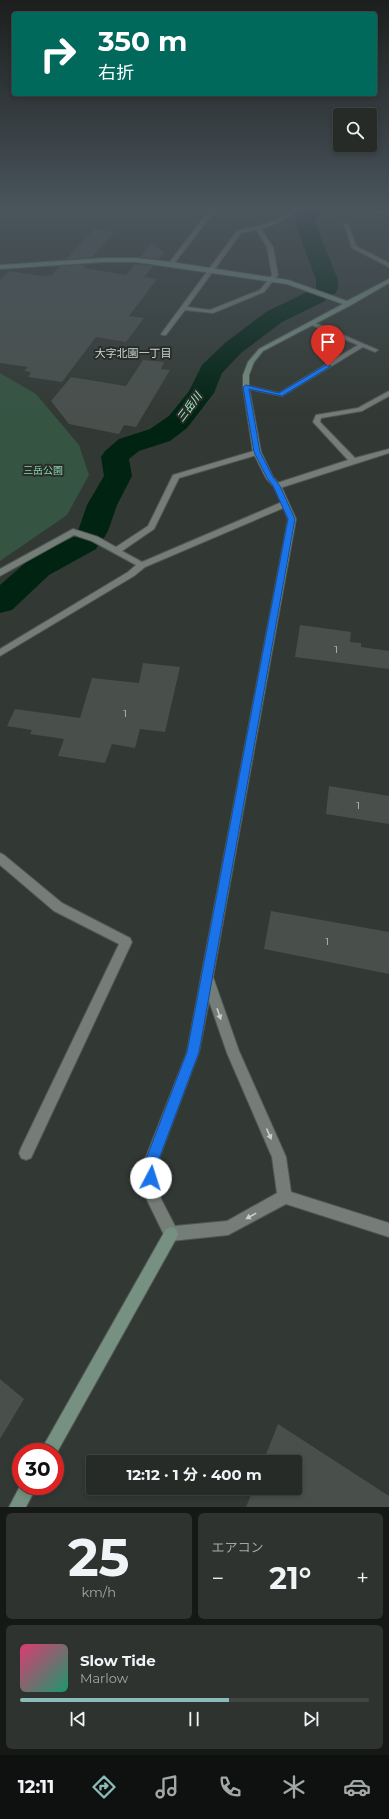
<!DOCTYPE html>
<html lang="ja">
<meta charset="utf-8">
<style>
body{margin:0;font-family:Montserrat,"Noto Sans JP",sans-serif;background:#2e332f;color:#f1f3f6;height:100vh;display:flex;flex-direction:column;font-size:15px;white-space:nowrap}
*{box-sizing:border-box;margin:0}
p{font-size:13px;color:#a4a7a7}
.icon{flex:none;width:22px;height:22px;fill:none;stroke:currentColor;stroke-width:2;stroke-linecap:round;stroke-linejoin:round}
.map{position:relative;height:1507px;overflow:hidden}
.side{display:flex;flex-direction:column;gap:6px;padding:6px;background:#151815;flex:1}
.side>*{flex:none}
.banner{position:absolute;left:12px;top:12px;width:365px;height:84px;border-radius:4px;box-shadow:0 2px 6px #0003,0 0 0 1px #424744;background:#00695c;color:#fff;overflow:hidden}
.fabs{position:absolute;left:333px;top:108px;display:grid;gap:8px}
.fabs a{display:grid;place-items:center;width:44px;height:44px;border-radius:4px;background:#262b27;box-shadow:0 2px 6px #0003,0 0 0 1px #424744;font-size:20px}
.speed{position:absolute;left:12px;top:1443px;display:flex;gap:8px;font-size:20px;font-weight:700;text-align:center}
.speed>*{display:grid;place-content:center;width:52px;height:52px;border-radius:50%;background:#262b27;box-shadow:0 2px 6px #0003,0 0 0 1px #424744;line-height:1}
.speed .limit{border:6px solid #d22;background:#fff;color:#111}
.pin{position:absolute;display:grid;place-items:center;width:34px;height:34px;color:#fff;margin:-41px -17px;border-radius:50% 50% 50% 0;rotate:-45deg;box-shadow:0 0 4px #0007}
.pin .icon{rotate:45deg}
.me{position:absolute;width:44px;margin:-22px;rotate:5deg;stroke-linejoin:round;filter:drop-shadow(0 0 3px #0008)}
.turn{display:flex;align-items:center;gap:14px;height:84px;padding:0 20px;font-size:18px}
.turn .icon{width:52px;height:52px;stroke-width:2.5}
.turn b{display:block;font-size:28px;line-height:34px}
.big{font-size:30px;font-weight:700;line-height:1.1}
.side .tile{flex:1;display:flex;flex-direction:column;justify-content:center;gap:6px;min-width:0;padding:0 14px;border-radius:6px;background:#2e332f}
.side .dial{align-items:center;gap:0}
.dial b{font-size:52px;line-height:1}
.song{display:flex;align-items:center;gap:12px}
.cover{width:48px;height:48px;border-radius:6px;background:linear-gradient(135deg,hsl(340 70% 55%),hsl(160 70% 35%))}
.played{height:4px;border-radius:2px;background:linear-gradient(90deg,#8bbbb9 60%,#424744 60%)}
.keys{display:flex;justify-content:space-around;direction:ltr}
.heat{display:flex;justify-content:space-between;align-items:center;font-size:22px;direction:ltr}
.side .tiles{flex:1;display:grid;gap:6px;grid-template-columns:1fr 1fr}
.tile:last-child{grid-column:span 2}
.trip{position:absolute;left:86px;top:1455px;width:216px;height:40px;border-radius:4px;background:#262b27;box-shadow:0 2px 6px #0003,0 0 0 1px #424744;font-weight:700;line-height:40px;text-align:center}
.tab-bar{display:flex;height:64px;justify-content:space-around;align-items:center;background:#0f1110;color:#a4a7a7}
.tab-bar .icon{width:28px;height:28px}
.tab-bar .selected{color:#8bbbb9}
.tab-bar b{font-size:18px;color:#f1f3f6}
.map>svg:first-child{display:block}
</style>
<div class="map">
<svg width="389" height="1507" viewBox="0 0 389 1507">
<rect width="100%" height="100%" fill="#323934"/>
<!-- green -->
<path fill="#355442" d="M0,373L36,394L79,445L89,475L67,515L0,561Z"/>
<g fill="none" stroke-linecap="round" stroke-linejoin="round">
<!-- river -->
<path fill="#002312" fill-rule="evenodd" d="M303,208H326L317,216L315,223L338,280V289L335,294L328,295L325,301L282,322L241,353L222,373L214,393L187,428L170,441L139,451L129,459L132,476L117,505L108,531L104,538L98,539L100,542L96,549L49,575L12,610L0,613V585L32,557L80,534L78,531L87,505L104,476L101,457L105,451L119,439L150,429L169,416L189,391L202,365L225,343L266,312L309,291L316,290V280L295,223L298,213Z"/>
</g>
<!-- building -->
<path fill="#49504c" d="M94,229L114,232L92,257L66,259Z
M152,243L164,253L159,259L140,257Z
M135,264L153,266L144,277L157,279L129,316L144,318L126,342L96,337L62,382L28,377L31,372L24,371L28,367L0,363V280L9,271L42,276L52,275L60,266L86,265L83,268L126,275Z
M143,360L164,362L161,369L170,370L136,427L124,425L119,434L69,424L51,401L71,377L126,386Z
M300,625L351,632L350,642L361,643V647L389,651V669L295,657Z
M143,663L180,667L165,732L140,729L135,748L112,744L105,763L58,756L64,739L30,734L32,730L7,726L15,709L80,718L92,678L139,683Z
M329,786L389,796V824L326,814Z
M271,911L389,932V974L264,949Z
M0,1379L24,1399L0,1439Z
M278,1424L389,1496V1507H246L254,1488H295V1462H263Z"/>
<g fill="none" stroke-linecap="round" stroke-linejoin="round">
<!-- street casing -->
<g stroke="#515753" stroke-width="2">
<path id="street" d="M211,208H217L173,265H169V263Z
M297,208H303L280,222L261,229L273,247L278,275L264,292L213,313L185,310L166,335H162L161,334L237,231L269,223ZM256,230L267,247L272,275L260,290L210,310L187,307L241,233Z
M368,208H374L389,212V216L368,210Z
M344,224L349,225L356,246L389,263V267L352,248Z
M309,322H313L378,350L375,352L363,347L282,396L244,388V386L246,385L279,393L358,345L309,324Z
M389,391V396L362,411L321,418L320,422L355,458L389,449V453L280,488H274V484L348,460L314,423L313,422L316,415L358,408Z
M257,450H260V454L179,478L154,529L122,551L142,562L282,502H288V506L145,567L134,576L0,656V649L128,572L136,565L92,541L74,535L0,576V569L73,529L98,537L116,547L148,526L173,475Z
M0,853L4,855L62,903L130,938L132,942L31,1158L26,1160L21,1158L19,1153L21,1148L119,944L54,911L0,865Z
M207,971L211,973L213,977L239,1051L286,1157L291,1192L389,1223V1237L286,1204L228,1235L171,1241L166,1239L147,1200L142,1167L187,1052L201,977L203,973ZM209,1001L227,1053L272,1157L277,1193L227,1221L175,1226L161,1199L156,1167L199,1052Z"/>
</g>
<!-- secondary casing -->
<g stroke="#515753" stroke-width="2">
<path id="secondary" d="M104,258H136L171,262L288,280L347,301L389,279V283L351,305L263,351L254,362L249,375V387L261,452L273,477L281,486L296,519L213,977L211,981L207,983L203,981L201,977L288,519L274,487L266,478L253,452L243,387V375L248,362L259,349L343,304L287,284L136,262H104L0,269V265Z
M171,1227L176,1229L178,1234L176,1239L55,1456V1452H40L166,1229Z
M21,1484V1486H37L26,1507H9Z"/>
</g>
<!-- street -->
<use href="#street" fill="#757d78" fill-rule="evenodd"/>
<!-- secondary -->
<use href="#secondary" fill="#769181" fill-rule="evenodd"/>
</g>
<!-- one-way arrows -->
<defs><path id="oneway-solid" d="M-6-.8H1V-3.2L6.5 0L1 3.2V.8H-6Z"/></defs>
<g fill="#cad0cd">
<use href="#oneway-solid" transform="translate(219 1014) rotate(71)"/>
<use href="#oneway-solid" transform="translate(269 1134) rotate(66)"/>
<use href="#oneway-solid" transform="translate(251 1216) rotate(151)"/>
</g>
<!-- sky -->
<linearGradient id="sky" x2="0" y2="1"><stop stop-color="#1c1f1d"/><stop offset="0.5" stop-color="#49545c"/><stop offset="1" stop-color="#49545c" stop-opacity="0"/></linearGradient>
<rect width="389" height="419" fill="url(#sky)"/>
<!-- route -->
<path fill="#1a73e8" stroke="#114b97" d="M326,365L331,366L282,396L249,389L260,452L273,477L280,486L295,519L199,1052L156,1167L157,1178L155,1182L151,1184L146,1182L143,1167L187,1052L288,519L273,486L267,478L254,452L243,387L246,385L279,393Z"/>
<g text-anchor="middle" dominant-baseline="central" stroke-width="4" stroke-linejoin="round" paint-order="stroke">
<!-- far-park labels -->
<g font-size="10" fill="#8bd6ab" stroke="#282e2a">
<text x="43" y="470">三岳公園</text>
</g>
<!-- number labels -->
<g font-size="10" fill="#c6cbc8">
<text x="336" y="649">1</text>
<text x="125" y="713">1</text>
<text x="358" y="805">1</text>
<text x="327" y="941">1</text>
</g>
<!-- far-neighbourhood labels -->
<g font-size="11" fill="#cbd4ce" stroke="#282e2a">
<text x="133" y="353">大字北園一丁目</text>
</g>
<!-- far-water labels -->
<g font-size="11" font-style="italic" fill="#a3eec2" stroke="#282e2a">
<text transform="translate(189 407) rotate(-53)">三岳川</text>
</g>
</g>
</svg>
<div class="fabs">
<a><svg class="icon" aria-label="search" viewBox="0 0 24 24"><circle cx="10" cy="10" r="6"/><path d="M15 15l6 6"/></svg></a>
</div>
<div class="speed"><div class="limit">30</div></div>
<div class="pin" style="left:328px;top:366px;background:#d93025"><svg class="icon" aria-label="arrive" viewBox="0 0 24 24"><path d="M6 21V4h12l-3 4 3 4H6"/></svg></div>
<svg class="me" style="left:151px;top:1178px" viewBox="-20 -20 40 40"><circle r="19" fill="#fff"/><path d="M0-13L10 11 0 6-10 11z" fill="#1a73e8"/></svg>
<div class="trip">12:12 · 1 分 · 400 m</div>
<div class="banner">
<div class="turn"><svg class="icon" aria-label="right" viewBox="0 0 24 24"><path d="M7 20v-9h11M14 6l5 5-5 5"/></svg><div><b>350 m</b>右折</div></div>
</div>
</div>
<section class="side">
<div class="tiles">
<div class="tile dial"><b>25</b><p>km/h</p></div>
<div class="tile"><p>エアコン</p>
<div class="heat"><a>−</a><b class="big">21°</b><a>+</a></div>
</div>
<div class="tile">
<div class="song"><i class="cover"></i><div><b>Slow Tide</b><p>Marlow</p></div></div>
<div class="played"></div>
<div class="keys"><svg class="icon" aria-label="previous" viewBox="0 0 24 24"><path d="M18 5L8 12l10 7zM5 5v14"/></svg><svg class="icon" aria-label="pause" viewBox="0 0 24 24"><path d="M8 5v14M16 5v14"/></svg><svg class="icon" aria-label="next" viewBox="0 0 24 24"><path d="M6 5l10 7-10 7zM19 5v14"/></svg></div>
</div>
</div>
</section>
<nav class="tab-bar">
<b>12:11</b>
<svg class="icon selected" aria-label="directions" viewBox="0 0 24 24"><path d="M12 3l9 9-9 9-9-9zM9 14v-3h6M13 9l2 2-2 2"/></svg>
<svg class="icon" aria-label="music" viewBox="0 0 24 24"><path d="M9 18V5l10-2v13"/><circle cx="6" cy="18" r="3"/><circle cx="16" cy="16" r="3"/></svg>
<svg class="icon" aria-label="phone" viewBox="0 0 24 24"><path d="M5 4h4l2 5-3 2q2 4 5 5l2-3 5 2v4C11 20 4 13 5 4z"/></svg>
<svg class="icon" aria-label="climate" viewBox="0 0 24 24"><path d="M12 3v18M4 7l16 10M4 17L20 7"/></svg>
<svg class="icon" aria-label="car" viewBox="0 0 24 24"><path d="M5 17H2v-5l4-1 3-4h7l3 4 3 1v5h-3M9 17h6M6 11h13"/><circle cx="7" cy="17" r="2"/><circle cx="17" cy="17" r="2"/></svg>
</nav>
